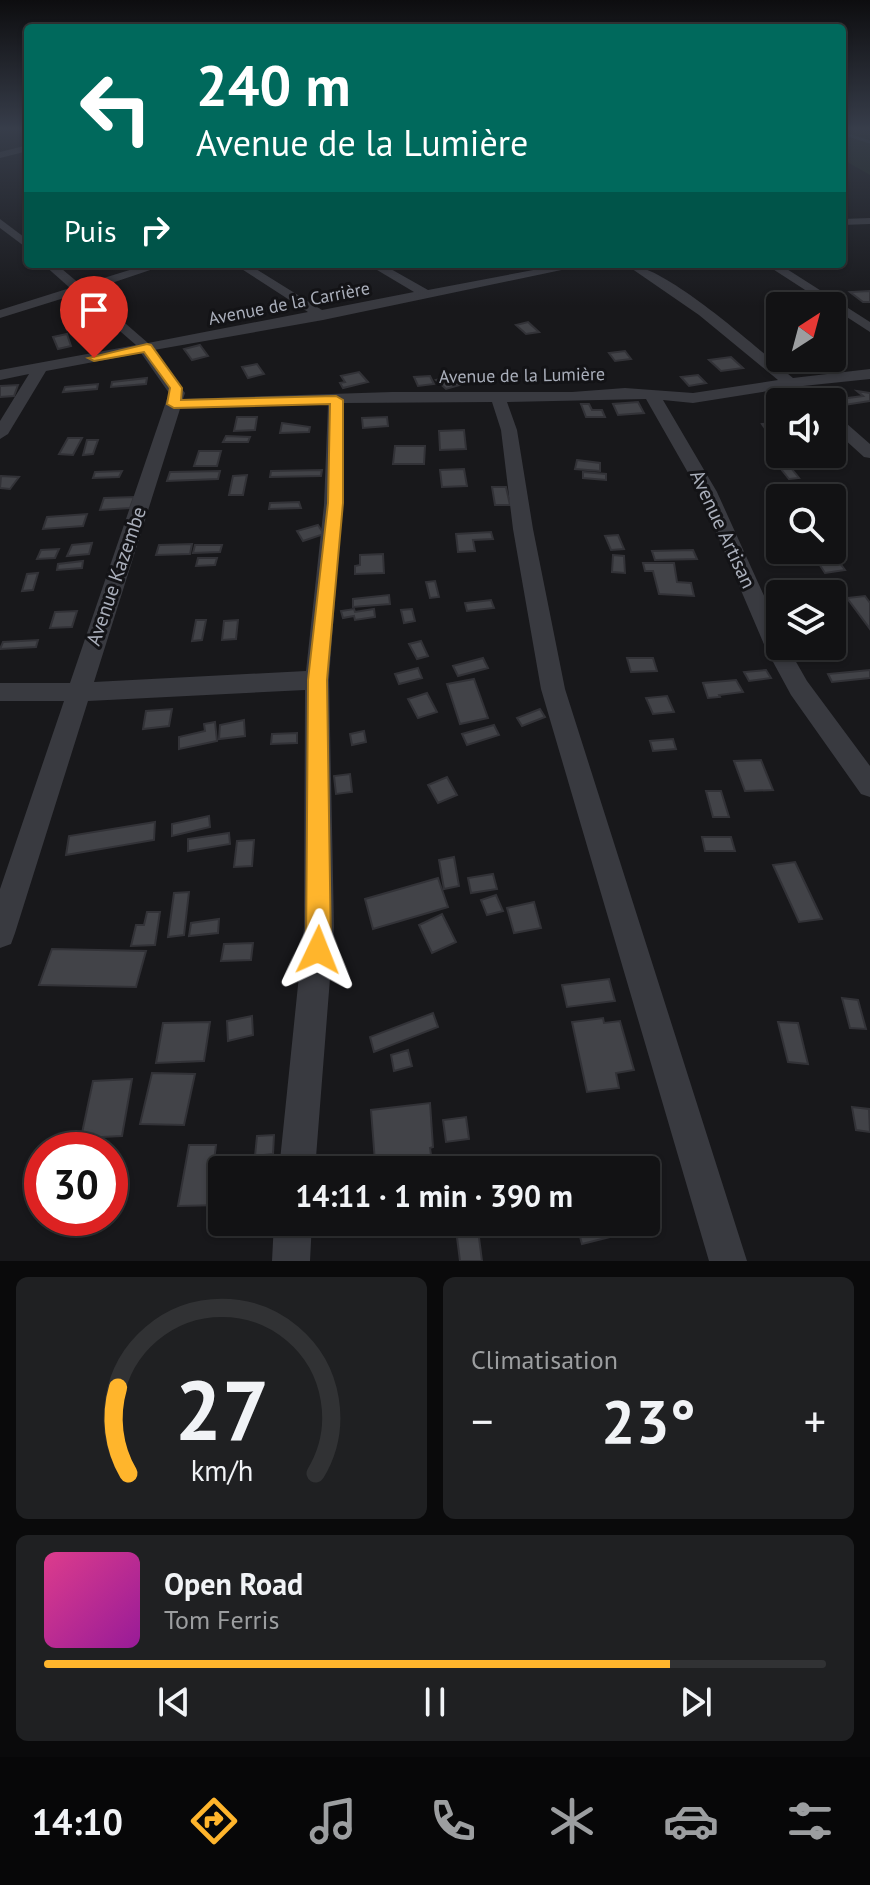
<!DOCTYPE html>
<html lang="fr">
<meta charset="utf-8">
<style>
body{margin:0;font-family:"PT Sans",sans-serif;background:#1f2022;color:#f1f3f6;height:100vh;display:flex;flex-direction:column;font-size:30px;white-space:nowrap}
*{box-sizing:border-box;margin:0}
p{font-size:26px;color:#9c9ea0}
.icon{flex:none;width:44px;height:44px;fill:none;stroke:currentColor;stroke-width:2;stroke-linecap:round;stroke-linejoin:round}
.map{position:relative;height:1261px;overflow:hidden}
.drawer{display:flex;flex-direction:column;gap:16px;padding:16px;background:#0a0a0b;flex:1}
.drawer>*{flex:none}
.top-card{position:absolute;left:24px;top:24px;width:822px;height:244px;border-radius:8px;box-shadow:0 2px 6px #0004,0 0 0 2px #313234;background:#00695c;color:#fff;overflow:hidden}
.needle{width:52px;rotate:36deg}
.tools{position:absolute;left:766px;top:292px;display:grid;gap:16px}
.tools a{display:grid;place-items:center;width:80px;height:80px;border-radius:8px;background:#121214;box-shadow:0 2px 6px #0004,0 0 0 2px #313234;font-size:40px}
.speed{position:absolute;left:24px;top:1132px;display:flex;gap:16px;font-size:40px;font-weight:700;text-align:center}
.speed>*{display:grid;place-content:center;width:104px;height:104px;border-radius:50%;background:#121214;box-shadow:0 2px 6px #0004,0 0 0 2px #313234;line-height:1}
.speed .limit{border:12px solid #d22;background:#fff;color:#111}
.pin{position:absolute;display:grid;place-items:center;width:68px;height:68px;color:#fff;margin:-82px -34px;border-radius:50% 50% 50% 0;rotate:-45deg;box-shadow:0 0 8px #0007}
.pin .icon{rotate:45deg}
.me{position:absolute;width:88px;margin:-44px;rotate:2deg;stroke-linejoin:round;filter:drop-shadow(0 0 6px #0008)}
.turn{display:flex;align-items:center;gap:28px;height:168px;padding:0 40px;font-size:36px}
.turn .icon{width:104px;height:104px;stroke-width:2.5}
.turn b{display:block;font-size:56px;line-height:68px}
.then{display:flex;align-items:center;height:76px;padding:0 40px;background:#0003;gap:16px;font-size:30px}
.big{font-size:60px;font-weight:700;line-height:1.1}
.drawer .widget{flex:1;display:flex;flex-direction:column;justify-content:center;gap:12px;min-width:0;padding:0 28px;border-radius:12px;background:#1f2022}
.drawer .dial{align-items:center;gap:0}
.dial svg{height:208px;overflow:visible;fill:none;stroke:#313234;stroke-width:7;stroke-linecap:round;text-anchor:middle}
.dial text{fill:#f1f3f6;stroke:none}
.song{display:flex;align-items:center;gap:24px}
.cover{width:96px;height:96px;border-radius:12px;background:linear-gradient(135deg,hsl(330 70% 55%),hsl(300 70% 35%))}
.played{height:8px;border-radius:4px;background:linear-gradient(90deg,#ffb52c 80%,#313234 80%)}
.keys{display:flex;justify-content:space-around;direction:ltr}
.heat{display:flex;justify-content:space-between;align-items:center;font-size:44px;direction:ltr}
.drawer .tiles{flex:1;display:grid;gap:16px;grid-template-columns:1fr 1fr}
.widget:last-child{grid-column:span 2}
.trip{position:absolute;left:208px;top:1156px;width:452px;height:80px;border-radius:8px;background:#121214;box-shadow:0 2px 6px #0004,0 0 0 2px #313234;font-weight:700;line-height:80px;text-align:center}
.dock{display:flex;height:128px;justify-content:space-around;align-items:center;background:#070708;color:#9c9ea0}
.dock .icon{width:56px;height:56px}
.dock .active{color:#ffb52c}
.dock b{font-size:36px;color:#f1f3f6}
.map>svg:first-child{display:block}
</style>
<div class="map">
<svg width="870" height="1261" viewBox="0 0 870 1261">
<rect width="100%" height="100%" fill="#18181b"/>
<!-- green -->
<path fill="#1e261f" d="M842,130H870V175L842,159Z"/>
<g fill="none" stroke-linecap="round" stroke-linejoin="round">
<!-- stream -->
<path stroke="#2d3840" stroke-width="3" d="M842,133L870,142"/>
</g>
<!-- building -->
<path fill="#424348" stroke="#323237" stroke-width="2" d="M870,291V302H863L850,292Z
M83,316L88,326L67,330L63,320Z
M528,322L539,332L526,334L516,325Z
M67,334L71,346L58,349L53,337Z
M200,345L208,356L192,360L184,349Z
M625,351L631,359L615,361L609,353Z
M731,357L743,368L721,371L709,360Z
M257,364L264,374L248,378L242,367Z
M359,372L368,382L343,388L340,383L345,382L341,376Z
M453,375L463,384L446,389L436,380Z
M698,375L706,383L689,386L681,377Z
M430,376L434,384L418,386L414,377Z
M147,378L146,384L111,387L112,382Z
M98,384L97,389L63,392L65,387Z
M18,385L14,396L0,397V386Z
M857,391L870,393V401L838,406L832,400L863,396Z
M638,402L644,413L618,415L613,404Z
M581,404H589L592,410H602L605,417H586Z
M237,417H257L255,430L234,431Z
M387,417L388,426L363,428L362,418Z
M282,423L310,427L309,432L280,433Z
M776,423L780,436L771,437L762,424Z
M464,430L466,449L440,450L439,431Z
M226,436L250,437L248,442H223Z
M68,438H82L73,455L59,454Z
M87,440H98L93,454L83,455Z
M395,446H425L424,464H393Z
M199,451H221L217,466H194Z
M577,460L600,463V471L575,469Z
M787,463L799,478L789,479L777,464Z
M464,469L467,486L442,487L440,470Z
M322,470L321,476L270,477L271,471Z
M122,471L119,477L93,478L95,472Z
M220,471L218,479L167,481L170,472Z
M583,472L606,474V480L583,478Z
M247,475L243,495H229L233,476Z
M1,476L19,477L10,489L0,488Z
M492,487H506L510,505H495Z
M134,497L130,508L100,510L104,498Z
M299,502L301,508L269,509L270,503Z
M87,514L83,526L43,529L47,517Z
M318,525L324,534L303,541L297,531Z
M491,532L493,539L473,540L475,551L458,552L456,534Z
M618,535L624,549L611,550L605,536Z
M92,543L89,554L67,556L72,545Z
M192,544L190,554L156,555L159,545Z
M195,545H222L220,552L193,553Z
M59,549L55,558L37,559L41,550Z
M693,550L697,559L655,560L652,551Z
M810,550H830L845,570L825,573Z
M383,554L384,573L355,574V566L360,565V555Z
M613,555L624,556L625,573L612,572Z
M198,558H217L215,565L196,566Z
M83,561L82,568L57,570L58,564Z
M643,563H674L677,582L691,583L694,596L659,594L653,571H645Z
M38,573L33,590L22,591L27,574Z
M435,581L439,597L430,598L426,582Z
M389,595L390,604L353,607V599Z
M865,596L870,603V629L847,598Z
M491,600L494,608L467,611L465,603Z
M354,609L355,612L374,609L375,617L355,620L354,616L343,618L341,611Z
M412,609L415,621L404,623L401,610Z
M77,611L72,627L50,628L55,612Z
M196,620H206L202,640L192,641Z
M238,620L236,639L222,640L224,621Z
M38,640L36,647L0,649L3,642Z
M421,641L428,656L417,659L409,644Z
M483,658L488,668L458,676L453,666Z
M627,658H653L657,671L631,672Z
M418,668L422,678L399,684L395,674Z
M766,670L771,678L749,681L744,672Z
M870,670V678L832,682L828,674Z
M474,679L488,718L460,724L447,684Z
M736,680L743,692L719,695L720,697L708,698L703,683Z
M427,693L437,712L418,718L408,699Z
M667,696L674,712L653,714L646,698Z
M172,709L169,726L143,729L146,711Z
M540,709L545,717L522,726L517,718Z
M244,720L245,736L219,739L220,725Z
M215,722L217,741L179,749V737L205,731L204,724Z
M494,725L499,735L467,745L462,734Z
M364,731L366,742L352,745L350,734Z
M297,733V743L271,744L272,734Z
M673,739L676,749L653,751L650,741Z
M761,760L773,790L745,791L734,761Z
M350,774L352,792L336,794L334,776Z
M447,777L457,795L438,803L428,785Z
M706,791H721L729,817H713Z
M209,816L210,827L172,836V824Z
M155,822L154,840L66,855L69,836Z
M229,833L230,844L188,851V839Z
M702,837H731L735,851H705Z
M254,840L252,866L234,867L237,841Z
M454,857L459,886L444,889L439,860Z
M795,862L822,919L799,922L773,865Z
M493,874L497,889L471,893L468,878Z
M438,878L448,907L373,929L365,899Z
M189,892L184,935L168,937L174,893Z
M496,895L503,911L487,915L481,900Z
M534,902L541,928L514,933L507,908Z
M147,912H160L155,945L131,946L136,925H144Z
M442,914L456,942L432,953L419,925Z
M219,919L218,933L189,936L191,923Z
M253,943L251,960L221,961L224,944Z
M52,949L146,951L136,987L39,985Z
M609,979L615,1001L567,1007L562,985Z
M842,998L858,1000L866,1029L850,1028Z
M433,1013L438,1027L374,1052L370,1037Z
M252,1016L253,1035L228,1041L227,1021Z
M603,1018L604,1023L620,1021L634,1070L616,1073L619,1088L587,1092L572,1022Z
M210,1022L204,1061L156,1063L163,1023Z
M778,1022L798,1023L808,1064L788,1062Z
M408,1050L412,1066L394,1071L391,1055Z
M152,1073L195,1074L184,1125L140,1124Z
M132,1079L122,1136L81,1138L93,1081Z
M430,1103L433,1147L430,1148L431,1155L375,1162L371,1110Z
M852,1107L869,1109L870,1132L856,1130Z
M466,1117L469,1139L446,1142L443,1120Z
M274,1135L273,1154L255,1156L257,1136Z
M189,1145H216L213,1169H236L222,1170V1205L178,1206Z
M455,1222H477L482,1261H460Z
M576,1222H606L610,1237L582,1244Z"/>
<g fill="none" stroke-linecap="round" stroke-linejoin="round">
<!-- minor -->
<path fill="#393a40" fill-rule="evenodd" d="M28,145V151L0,158V152Z
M870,218V224L842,225V219Z
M0,219L28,240V249L0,228Z
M43,264H56L81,285L149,264H168L88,291L148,343L308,312L234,264H248L322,310L414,292L367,264H382L428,290L565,264H590L323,320L154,350L185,393L183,399L392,392H572L625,388L693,393L778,380L699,315L625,264C665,264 759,350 793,378L870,369V379L803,386L821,402H803L787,388L693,403L663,400L717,492L780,631V646H787L807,681L870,766V797L861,794L791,695L766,649L699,492L646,399L507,402L517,430L533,529L565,689L747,1261H709L541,689L513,529L501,430L492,402L344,403L342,505L329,679L334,927L315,1170H279L304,927L305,690L88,701L15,933L11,944L0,948V889L64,701H0V683H70L169,393L141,353L46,371L8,434L0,439V421L29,374L0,380V370L136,345L77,294L0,318V310L70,288ZM328,404L324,505L306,671L94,682L180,409Z
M765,264H779L870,322V332Z
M832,414L838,416L870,444V458L864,457L832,428Z
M274,1222H312L310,1261H272Z"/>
</g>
<!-- sky -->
<linearGradient id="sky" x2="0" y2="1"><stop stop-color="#0d0d0f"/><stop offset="0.42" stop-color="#373d4a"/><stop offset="1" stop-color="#373d4a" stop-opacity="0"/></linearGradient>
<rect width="870" height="306" fill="url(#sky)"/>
<!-- route -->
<path fill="#ffb52c" stroke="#a6761d" stroke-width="2" d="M147,344L151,345L182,388L181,400L336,396L343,400V503L327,680L331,950L327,959L318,962L309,959L306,950L308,680L328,503L330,404L174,408L167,404L170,388L144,352L94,361L88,358Z"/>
<g text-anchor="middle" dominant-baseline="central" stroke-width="6" stroke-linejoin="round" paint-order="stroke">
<!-- far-street labels -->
<g font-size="18" fill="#aaafbb" stroke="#131316">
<text transform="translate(289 303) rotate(-11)">Avenue de la Carrière</text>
<text transform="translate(522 375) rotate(-1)">Avenue de la Lumière</text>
</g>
<!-- street labels -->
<g font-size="20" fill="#aaafbb" stroke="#131316">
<text transform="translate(723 529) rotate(65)">Avenue Artisan</text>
<text transform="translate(116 576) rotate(-71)">Avenue Kazembe</text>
</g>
</g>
</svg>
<div class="tools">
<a><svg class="needle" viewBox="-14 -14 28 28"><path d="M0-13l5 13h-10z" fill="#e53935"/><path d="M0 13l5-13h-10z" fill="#9c9ea0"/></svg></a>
<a><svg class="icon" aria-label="sound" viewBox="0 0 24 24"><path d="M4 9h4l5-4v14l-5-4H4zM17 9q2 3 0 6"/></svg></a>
<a><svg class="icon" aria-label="search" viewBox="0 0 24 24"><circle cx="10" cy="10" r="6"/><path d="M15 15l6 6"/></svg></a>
<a><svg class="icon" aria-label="layers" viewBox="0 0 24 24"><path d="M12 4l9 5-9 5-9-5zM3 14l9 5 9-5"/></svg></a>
</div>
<div class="speed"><div class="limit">30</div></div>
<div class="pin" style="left:94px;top:358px;background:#d93025"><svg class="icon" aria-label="arrive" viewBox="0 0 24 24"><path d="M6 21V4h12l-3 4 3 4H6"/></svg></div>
<svg class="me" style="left:318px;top:950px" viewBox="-20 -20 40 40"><path d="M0-17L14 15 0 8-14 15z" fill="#ffb52c" stroke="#fff" stroke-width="4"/></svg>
<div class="trip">14:11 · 1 min · 390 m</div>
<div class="top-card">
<div class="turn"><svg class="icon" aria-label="left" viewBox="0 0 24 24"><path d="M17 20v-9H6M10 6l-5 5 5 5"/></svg><div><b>240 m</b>Avenue de la Lumière</div></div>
<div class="then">Puis<svg class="icon" aria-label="right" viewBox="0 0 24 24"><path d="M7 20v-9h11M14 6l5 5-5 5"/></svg></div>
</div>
</div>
<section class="drawer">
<div class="tiles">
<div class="widget dial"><svg viewBox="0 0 100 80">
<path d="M14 69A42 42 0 1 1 86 69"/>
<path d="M14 69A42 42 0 0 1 10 36" stroke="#ffb52c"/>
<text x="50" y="56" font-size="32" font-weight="700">27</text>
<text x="50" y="72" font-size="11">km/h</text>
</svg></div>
<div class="widget"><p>Climatisation</p>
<div class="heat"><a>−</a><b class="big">23°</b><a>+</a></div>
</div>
<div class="widget">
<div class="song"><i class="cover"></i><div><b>Open Road</b><p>Tom Ferris</p></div></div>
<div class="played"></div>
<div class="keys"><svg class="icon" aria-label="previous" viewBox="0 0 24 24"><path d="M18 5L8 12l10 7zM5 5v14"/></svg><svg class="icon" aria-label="pause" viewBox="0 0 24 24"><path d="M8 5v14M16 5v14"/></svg><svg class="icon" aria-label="next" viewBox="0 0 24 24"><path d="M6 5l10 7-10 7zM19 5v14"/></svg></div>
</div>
</div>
</section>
<nav class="dock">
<b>14:10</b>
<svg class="icon active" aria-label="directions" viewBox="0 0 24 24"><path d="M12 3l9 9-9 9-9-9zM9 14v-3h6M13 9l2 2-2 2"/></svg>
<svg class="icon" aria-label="music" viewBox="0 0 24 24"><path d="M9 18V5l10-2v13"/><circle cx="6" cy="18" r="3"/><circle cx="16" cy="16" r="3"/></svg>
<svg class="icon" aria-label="phone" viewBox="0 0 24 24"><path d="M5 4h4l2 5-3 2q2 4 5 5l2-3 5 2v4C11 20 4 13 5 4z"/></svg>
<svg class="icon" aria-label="climate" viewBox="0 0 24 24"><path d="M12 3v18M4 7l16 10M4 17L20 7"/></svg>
<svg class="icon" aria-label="car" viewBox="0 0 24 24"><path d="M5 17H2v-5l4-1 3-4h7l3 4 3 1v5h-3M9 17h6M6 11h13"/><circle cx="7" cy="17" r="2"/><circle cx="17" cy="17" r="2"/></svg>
<svg class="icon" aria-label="filters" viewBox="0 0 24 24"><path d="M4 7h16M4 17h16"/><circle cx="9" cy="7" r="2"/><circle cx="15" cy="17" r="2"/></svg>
</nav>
